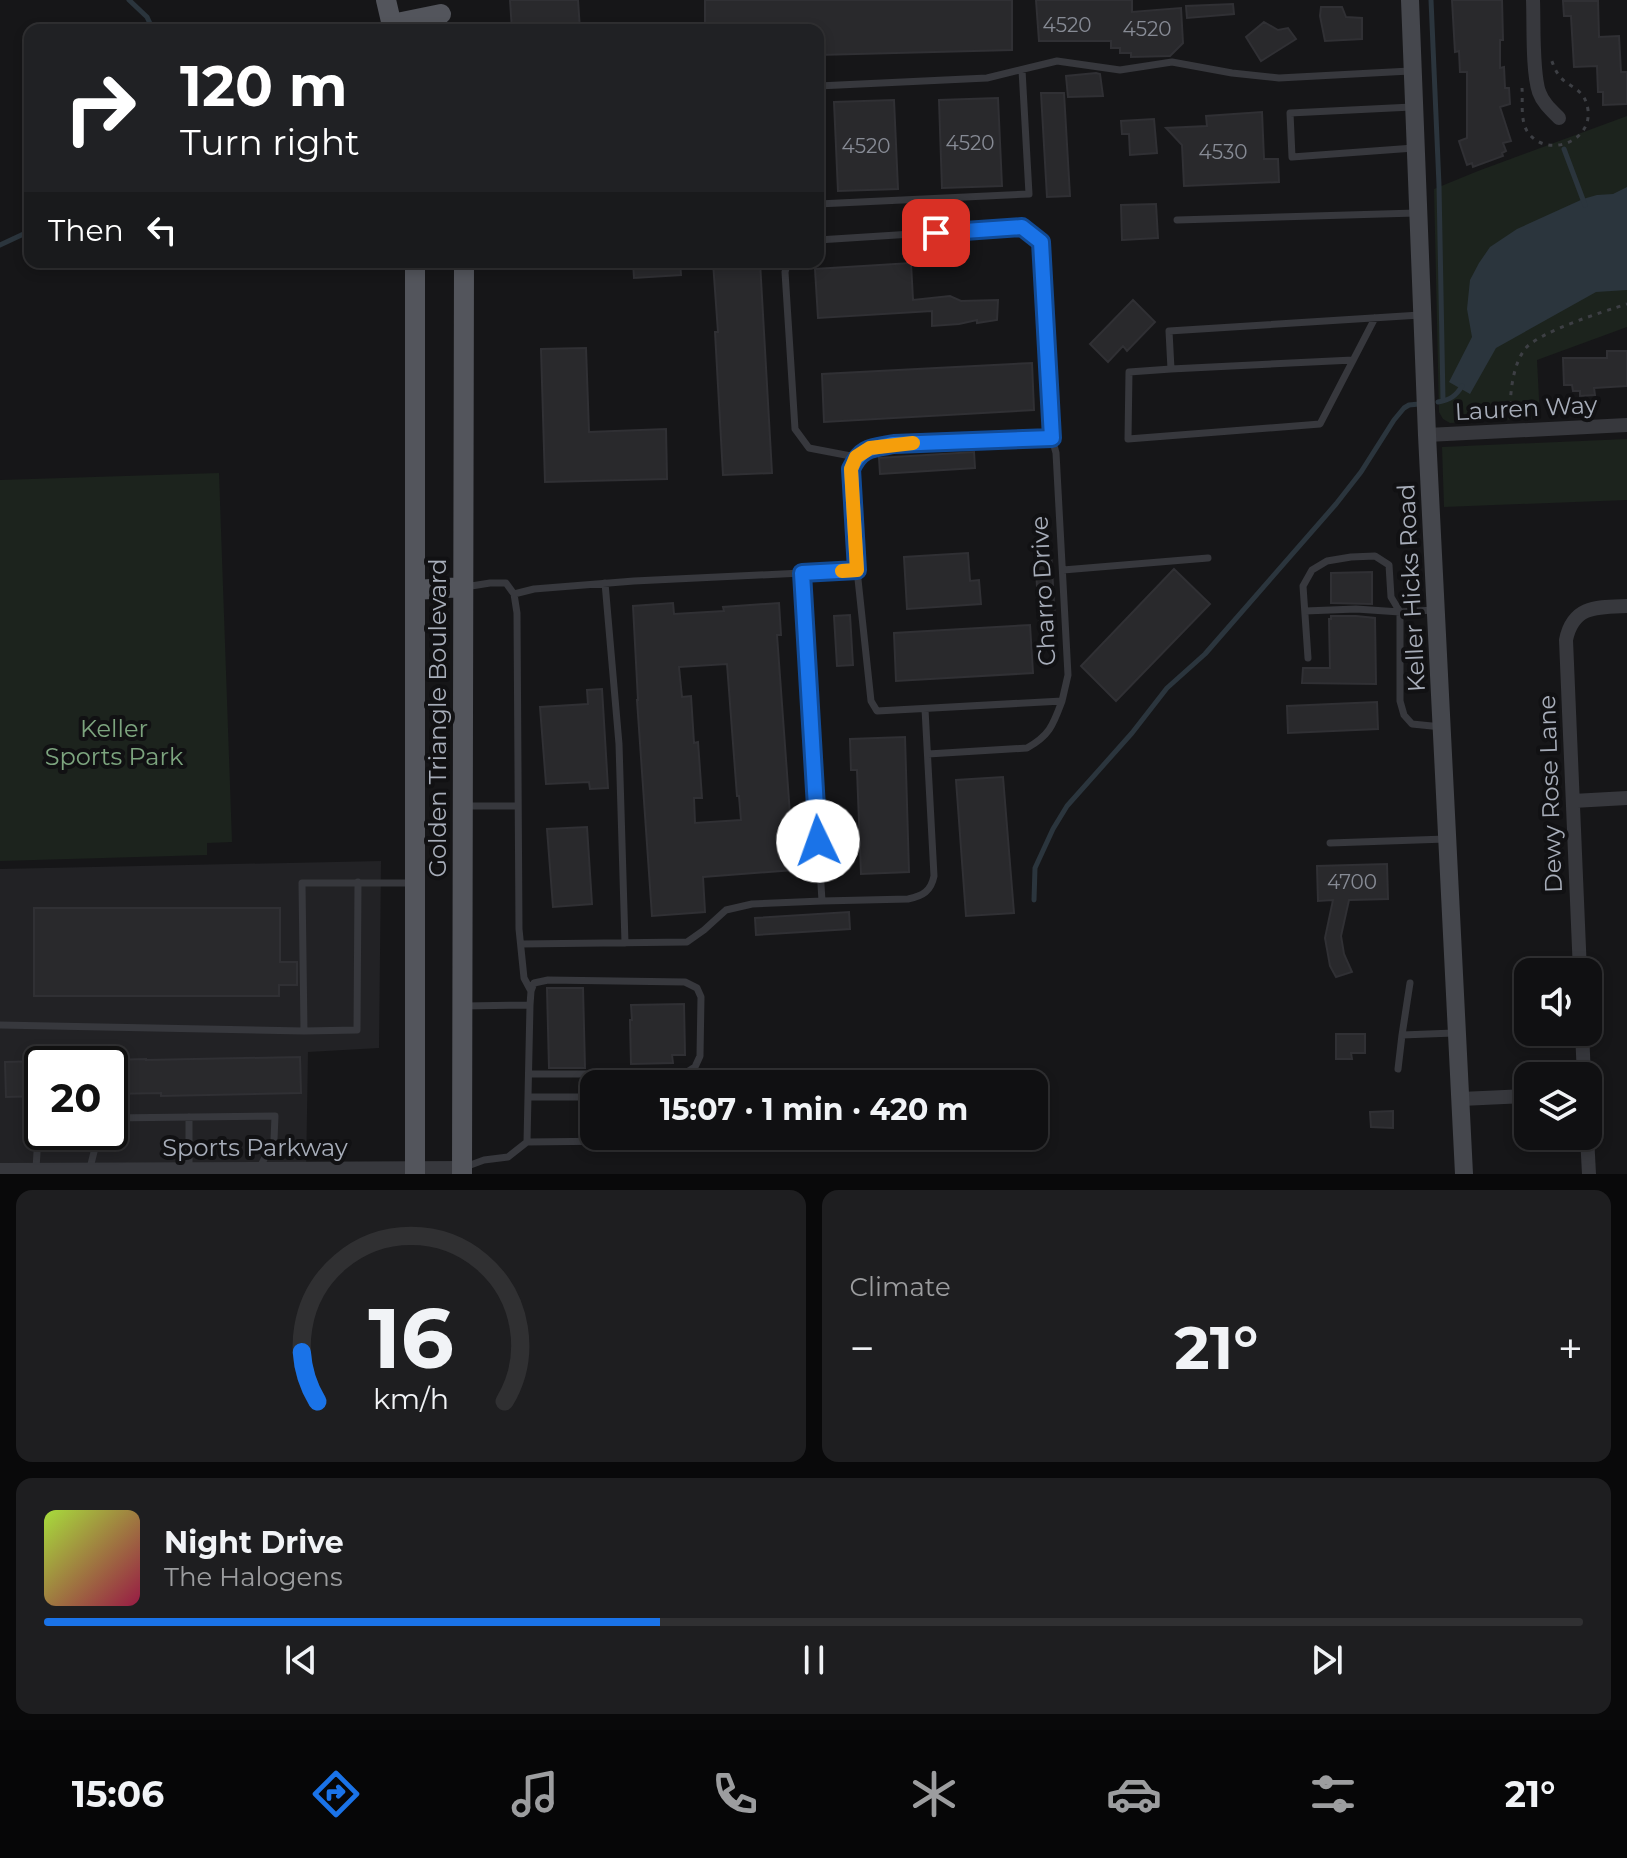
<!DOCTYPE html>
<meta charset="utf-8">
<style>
body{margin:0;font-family:Montserrat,sans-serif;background:#1e1e20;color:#f1f3f6;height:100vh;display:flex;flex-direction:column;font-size:30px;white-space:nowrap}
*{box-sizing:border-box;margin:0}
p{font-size:26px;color:#9c9d9f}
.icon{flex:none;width:44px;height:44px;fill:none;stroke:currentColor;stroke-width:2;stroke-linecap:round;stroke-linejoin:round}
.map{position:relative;height:1174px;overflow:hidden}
.drawer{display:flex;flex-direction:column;gap:16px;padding:16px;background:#09090a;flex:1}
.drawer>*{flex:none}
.banner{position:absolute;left:24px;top:24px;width:800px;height:244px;border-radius:16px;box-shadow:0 4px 12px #0003,0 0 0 2px #303032;background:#202124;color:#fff;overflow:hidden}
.tools{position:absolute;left:1514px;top:958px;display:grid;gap:16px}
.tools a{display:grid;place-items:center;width:88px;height:88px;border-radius:16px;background:#101012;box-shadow:0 4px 12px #0003,0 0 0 2px #303032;font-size:40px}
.speed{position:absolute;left:24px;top:1046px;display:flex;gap:16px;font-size:40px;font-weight:700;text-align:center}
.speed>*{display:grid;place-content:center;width:104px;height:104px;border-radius:50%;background:#101012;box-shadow:0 4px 12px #0003,0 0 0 2px #303032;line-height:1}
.speed .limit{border:4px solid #111;border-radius:12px;background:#fff;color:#111}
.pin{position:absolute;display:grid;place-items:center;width:68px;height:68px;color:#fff;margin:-34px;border-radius:16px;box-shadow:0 4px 12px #0006}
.me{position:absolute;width:88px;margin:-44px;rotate:357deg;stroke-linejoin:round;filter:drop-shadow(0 0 6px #0008)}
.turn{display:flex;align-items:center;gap:28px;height:168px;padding:0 24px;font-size:36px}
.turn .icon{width:104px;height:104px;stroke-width:2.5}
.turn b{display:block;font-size:56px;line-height:68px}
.then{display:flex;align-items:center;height:76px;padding:0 24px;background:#0003;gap:16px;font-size:30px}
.big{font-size:60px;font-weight:700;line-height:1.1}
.drawer .widget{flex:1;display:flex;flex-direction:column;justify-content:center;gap:12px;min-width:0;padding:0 28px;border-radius:16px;background:#1e1e20}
.drawer .dial{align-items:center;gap:0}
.dial svg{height:208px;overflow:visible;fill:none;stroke:#303032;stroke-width:7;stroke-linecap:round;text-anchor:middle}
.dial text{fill:#f1f3f6;stroke:none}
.song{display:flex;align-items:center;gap:24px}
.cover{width:96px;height:96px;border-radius:12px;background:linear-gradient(135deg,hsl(80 70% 55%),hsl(340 70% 35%))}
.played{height:8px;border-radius:4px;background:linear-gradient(90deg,#1a73e8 40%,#303032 40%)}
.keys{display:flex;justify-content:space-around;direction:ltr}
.heat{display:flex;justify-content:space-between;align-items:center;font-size:44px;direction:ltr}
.drawer .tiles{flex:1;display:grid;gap:16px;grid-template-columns:1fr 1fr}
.widget:last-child{grid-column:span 2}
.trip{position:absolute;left:580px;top:1070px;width:468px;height:80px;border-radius:16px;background:#101012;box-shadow:0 4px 12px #0003,0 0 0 2px #303032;font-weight:700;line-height:80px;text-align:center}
.tab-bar{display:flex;height:128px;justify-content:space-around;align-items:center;background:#060607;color:#9c9d9f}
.tab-bar .icon{width:56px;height:56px}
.tab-bar .on{color:#1a73e8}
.tab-bar b{font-size:36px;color:#f1f3f6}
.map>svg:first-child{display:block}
</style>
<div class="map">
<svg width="1627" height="1174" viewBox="0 0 1627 1174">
<rect width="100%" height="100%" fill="#161618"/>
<!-- built -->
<path fill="#222225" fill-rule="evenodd" d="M381,861L379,1048L308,1052L306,1174H0V869ZM42,1064H110V1132H42Z"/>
<!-- green -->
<path fill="#1c231d" d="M1627,116V327L1537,360L1540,418L1450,423L1443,419L1439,412L1434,189L1478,171Z
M1627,439V500L1444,507L1442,447Z
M219,473L232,842L207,843V855L0,861V480Z"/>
<!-- water -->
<path fill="#2b353d" d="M1627,187V290L1596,292L1496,348L1470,394L1449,382L1472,337L1467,309L1470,280L1479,263L1490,247L1517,229L1583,199L1597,195L1613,194Z"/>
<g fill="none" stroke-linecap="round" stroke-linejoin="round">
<!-- stream -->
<path stroke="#2b353d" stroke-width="5" d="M129,0L147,17L153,30
M1431,0L1439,185L1443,401
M1564,149L1585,205
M0,245L30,231
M1438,402C1450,400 1456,396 1462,386
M1034,900L1035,868L1053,829L1067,806L1132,733L1167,688L1205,654L1336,504L1361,472L1394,420L1404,408L1409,405L1419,404"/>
</g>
<!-- building -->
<path fill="#29292c" stroke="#303034" stroke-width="2" fill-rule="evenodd" d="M510,0H578L580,30H512Z
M705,0H1012V50L818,55V30H705Z
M1036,0H1132V12L1181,8L1183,43L1170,56L1131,57V53H1120V48H1111V41H1039Z
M1452,0H1502L1503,40H1500V68L1504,67L1505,88H1509L1510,104L1500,107L1511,141L1503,143L1506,151L1502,153L1503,156L1473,167L1472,163L1467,165L1459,141L1467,138V72H1460L1459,51L1455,52Z
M1563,1H1598L1599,37L1619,36L1621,72H1627V104L1603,105V92H1598L1597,66L1574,67L1571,16H1564Z
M1233,4L1234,14L1187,18L1186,6Z
M1321,7H1342L1346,17L1362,18V39L1325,41L1320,16Z
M1264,22L1278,30L1288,28L1296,39L1261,61L1246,37Z
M1096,73L1100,74L1103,96L1068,97L1066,76Z
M1041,93H1064L1070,196L1047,197Z
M998,98L1002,186L942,188L939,100Z
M894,100L898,189L838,191L834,102Z
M1262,112L1264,159H1278L1279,182L1184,186L1182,145L1166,128L1207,126L1206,116Z
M1154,119L1157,153L1130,155L1129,134H1122L1121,121Z
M1156,204L1158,238L1122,240L1121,205Z
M633,262H680L681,275L634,278Z
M713,262H760L772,473L723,475L715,332H718Z
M911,263L913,300L950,296L961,301L998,300L997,320L977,323V320L959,324L932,326V311L818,318L815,269Z
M1133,300L1155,322L1127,351L1123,346L1108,362L1090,344Z
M586,348L589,432L666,429L667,479L545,482L541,349Z
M1607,351H1627V386L1594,388L1595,395L1580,396V391H1573L1572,385H1564L1563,358H1607Z
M1032,363L1034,410L824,422L822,374Z
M974,452L975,468L880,474L879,458Z
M1051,552L1055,619L1039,620L1035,553Z
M968,553L970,581L979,580L981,604L907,609L904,557Z
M1174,569L1210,604L1116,701L1081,666Z
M1372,572V604L1331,603V573Z
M673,603L674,614L724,611L723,607L779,603L781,635H777L794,870L703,877L705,912L652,916L637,700H638L633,606ZM727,664L737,796H739L741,820L695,823L694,798H702L698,742L694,743L691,696L682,697L679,667Z
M850,615L853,665L837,666L834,616Z
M1331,616H1356L1375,618L1376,684L1302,683L1303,668H1330L1329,619H1331Z
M1030,625L1033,673L896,681L894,633Z
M602,689L608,788L590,789L589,782L546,784L540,707L588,704L587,690Z
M1377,702L1378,729L1288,733L1287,706Z
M905,737L909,872L861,874L857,770H851L850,739Z
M1003,777L1014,913L966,916L956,780Z
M587,827L592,904L553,907L547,829Z
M1387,864L1388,899L1349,900L1341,936L1344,954L1352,972L1336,977L1330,966L1325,938L1333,900L1318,901L1317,866Z
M34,908H280V962H297V985H279V996H34Z
M849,912L850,929L756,935L755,918Z
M547,988H583L585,1068H549Z
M684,1004L685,1055H672L673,1063L631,1064L630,1020H632L631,1005Z
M1336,1034H1365V1053H1351L1352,1059H1336Z
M300,1057L301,1093L161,1096V1093L110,1094V1060L146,1059V1060Z
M42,1061V1096L6,1097L5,1062Z
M1393,1111V1128L1371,1127L1370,1112Z"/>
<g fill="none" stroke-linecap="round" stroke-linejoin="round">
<!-- path -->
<path stroke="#3d3f44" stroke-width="3" stroke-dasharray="4 6" stroke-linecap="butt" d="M1522,88C1523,101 1520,119 1527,131C1545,159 1592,143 1588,110C1585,89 1572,89 1561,78C1555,71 1553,64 1550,56
M1510,415C1510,395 1512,366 1525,349C1538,332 1605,311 1627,304"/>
<!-- lane -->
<path stroke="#37383d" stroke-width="7" d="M818,86L987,78L1057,61L1120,70L1172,62L1232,73L1279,78L1410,71
M1412,107L1290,113L1292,157L1414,148
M818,204L1029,194L1022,70
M1177,220L1416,213
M818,240L1022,227L1041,242L1052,438L1056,453L1068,675L1062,701L877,711L871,701L857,570L851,469L856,457
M788,262L785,272L795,429L809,448L856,457
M1375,318L1320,424L1128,439L1129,372L1171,369L1169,331L1420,315
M1171,369L1353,360
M856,457L870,448L894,444L1052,438
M1063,570L1208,558
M802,573L857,570
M605,583L619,744L625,943
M465,587L490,583H506L514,594L517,613L519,929L524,978L531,991
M514,594L534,589L634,581L802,573L822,901L752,904L726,910L704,930L687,942L521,944
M1305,611L1356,609L1400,612V701L1404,715L1412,724L1442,727
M1308,658L1303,586L1312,570L1327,561L1351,557L1375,556L1389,565L1391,597L1400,612L1434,610
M928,754L1027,748C1050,735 1053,725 1062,701
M466,806H518
M1330,843L1446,839
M822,901L908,899C923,896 931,891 934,876L925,709
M1410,983L1402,1035L1454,1033
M464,1006L530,1005L527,1142L508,1157L484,1160L465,1167
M0,1025L304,1031L302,883H413
M304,1031L357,1030L358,882
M1398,1069L1402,1035
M529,1074H684L695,1067L700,1056L701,997L697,988L685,982L548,980L534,983L531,991L530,1005
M528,1097H594
M189,1117V1169
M110,1118L275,1116L274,1140L259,1169
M527,1142L707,1140V1136
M36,1169L39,1119H42
M89,1172L99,1132"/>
<!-- street -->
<path stroke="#37383d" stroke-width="14" d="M1533,0C1534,24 1532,71 1539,92C1543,103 1551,110 1559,118
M1427,435L1627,425
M1573,801L1627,798
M1580,972L1566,640C1573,605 1598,607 1627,606
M1582,1032L1584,1076
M1461,1099L1528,1096
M1587,1136L1589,1174
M0,1170L462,1168"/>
<!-- secondary -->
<path stroke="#45474d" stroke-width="18" d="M1410,0L1427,435L1464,1174"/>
<!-- primary -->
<path stroke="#53555c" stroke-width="20" d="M386,0L393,30
M392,24L441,14
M415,590L463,587
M415,1174V262
M462,1174L464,262"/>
</g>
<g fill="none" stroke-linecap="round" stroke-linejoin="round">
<!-- route casing -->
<g stroke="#114b97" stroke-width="20">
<path id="route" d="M818,841L802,573L857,570L851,469C861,447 872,448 894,444L1052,438L1041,242L1022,227L936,233"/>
</g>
<!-- route -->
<use href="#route" stroke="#1a73e8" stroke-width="14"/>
<!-- slow -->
<path stroke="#f59e0b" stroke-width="14" d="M842,571L857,570L851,469L856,457L870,448L913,443"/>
</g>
<g text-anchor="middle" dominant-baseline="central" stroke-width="8" stroke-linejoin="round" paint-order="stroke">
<!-- number labels -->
<g font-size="20" fill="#878b95">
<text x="1067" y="25">4520</text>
<text x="1147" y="29">4520</text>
<text x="970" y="143">4520</text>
<text x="866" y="146">4520</text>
<text x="1223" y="152">4530</text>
<text x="1352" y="882">4700</text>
</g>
<!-- street labels -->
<g font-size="24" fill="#a7adb9" stroke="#111113">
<text transform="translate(1526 408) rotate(-3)">Lauren Way</text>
<text transform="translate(1411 588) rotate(-93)">Keller Hicks Road</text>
<text transform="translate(1043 591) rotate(-93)">Charro Drive</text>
<text transform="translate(437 718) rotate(-90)">Golden Triangle Boulevard</text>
<text transform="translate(1550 794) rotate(-92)">Dewy Rose Lane</text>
<text x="255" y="1147">Sports Parkway</text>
</g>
<!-- park labels -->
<g font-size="24" fill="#7da57f" stroke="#111113">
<text x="114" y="728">Keller<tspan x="114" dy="28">Sports Park</tspan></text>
</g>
</g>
</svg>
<div class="tools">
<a><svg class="icon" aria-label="sound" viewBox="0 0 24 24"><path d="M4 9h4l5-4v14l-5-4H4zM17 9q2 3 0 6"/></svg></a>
<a><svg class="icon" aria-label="layers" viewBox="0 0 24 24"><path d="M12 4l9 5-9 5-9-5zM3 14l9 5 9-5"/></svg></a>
</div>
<div class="speed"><div class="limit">20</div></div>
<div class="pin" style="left:936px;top:233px;background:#d93025"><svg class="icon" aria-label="arrive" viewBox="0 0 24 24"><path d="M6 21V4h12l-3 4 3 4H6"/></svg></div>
<svg class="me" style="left:818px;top:841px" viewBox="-20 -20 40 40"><circle r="19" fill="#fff"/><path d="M0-13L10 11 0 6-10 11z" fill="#1a73e8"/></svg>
<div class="trip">15:07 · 1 min · 420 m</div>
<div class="banner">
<div class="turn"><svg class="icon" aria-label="right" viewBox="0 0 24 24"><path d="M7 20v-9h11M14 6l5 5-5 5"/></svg><div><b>120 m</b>Turn right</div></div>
<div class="then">Then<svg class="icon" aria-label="left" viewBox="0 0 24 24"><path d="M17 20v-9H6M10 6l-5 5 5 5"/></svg></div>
</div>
</div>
<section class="drawer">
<div class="tiles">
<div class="widget dial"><svg viewBox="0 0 100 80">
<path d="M14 69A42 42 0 1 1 86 69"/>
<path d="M14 69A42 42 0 0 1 8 50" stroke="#1a73e8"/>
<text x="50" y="56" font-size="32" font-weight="700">16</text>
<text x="50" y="72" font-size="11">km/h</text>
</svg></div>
<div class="widget"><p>Climate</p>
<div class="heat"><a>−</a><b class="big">21°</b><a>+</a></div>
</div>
<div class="widget">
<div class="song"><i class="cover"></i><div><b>Night Drive</b><p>The Halogens</p></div></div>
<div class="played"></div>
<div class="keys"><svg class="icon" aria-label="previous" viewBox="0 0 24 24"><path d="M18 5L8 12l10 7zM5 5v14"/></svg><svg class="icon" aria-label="pause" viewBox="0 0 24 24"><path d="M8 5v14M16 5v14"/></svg><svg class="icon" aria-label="next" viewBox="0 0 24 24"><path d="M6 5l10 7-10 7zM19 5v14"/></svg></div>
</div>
</div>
</section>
<nav class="tab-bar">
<b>15:06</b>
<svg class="icon on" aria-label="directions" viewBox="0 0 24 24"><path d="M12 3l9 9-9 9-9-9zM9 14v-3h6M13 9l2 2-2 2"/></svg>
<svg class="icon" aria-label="music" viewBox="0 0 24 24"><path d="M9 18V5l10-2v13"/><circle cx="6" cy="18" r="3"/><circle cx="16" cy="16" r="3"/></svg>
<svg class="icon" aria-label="phone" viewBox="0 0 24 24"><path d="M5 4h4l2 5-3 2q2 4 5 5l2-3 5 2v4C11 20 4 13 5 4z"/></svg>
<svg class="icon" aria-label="climate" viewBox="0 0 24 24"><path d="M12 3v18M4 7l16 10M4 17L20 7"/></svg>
<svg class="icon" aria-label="car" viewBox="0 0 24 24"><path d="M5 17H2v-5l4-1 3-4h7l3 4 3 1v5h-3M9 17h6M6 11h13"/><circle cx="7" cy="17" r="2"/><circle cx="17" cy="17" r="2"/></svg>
<svg class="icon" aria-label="filters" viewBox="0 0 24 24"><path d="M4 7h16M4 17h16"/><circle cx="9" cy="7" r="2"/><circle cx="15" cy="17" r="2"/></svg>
<b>21°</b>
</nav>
